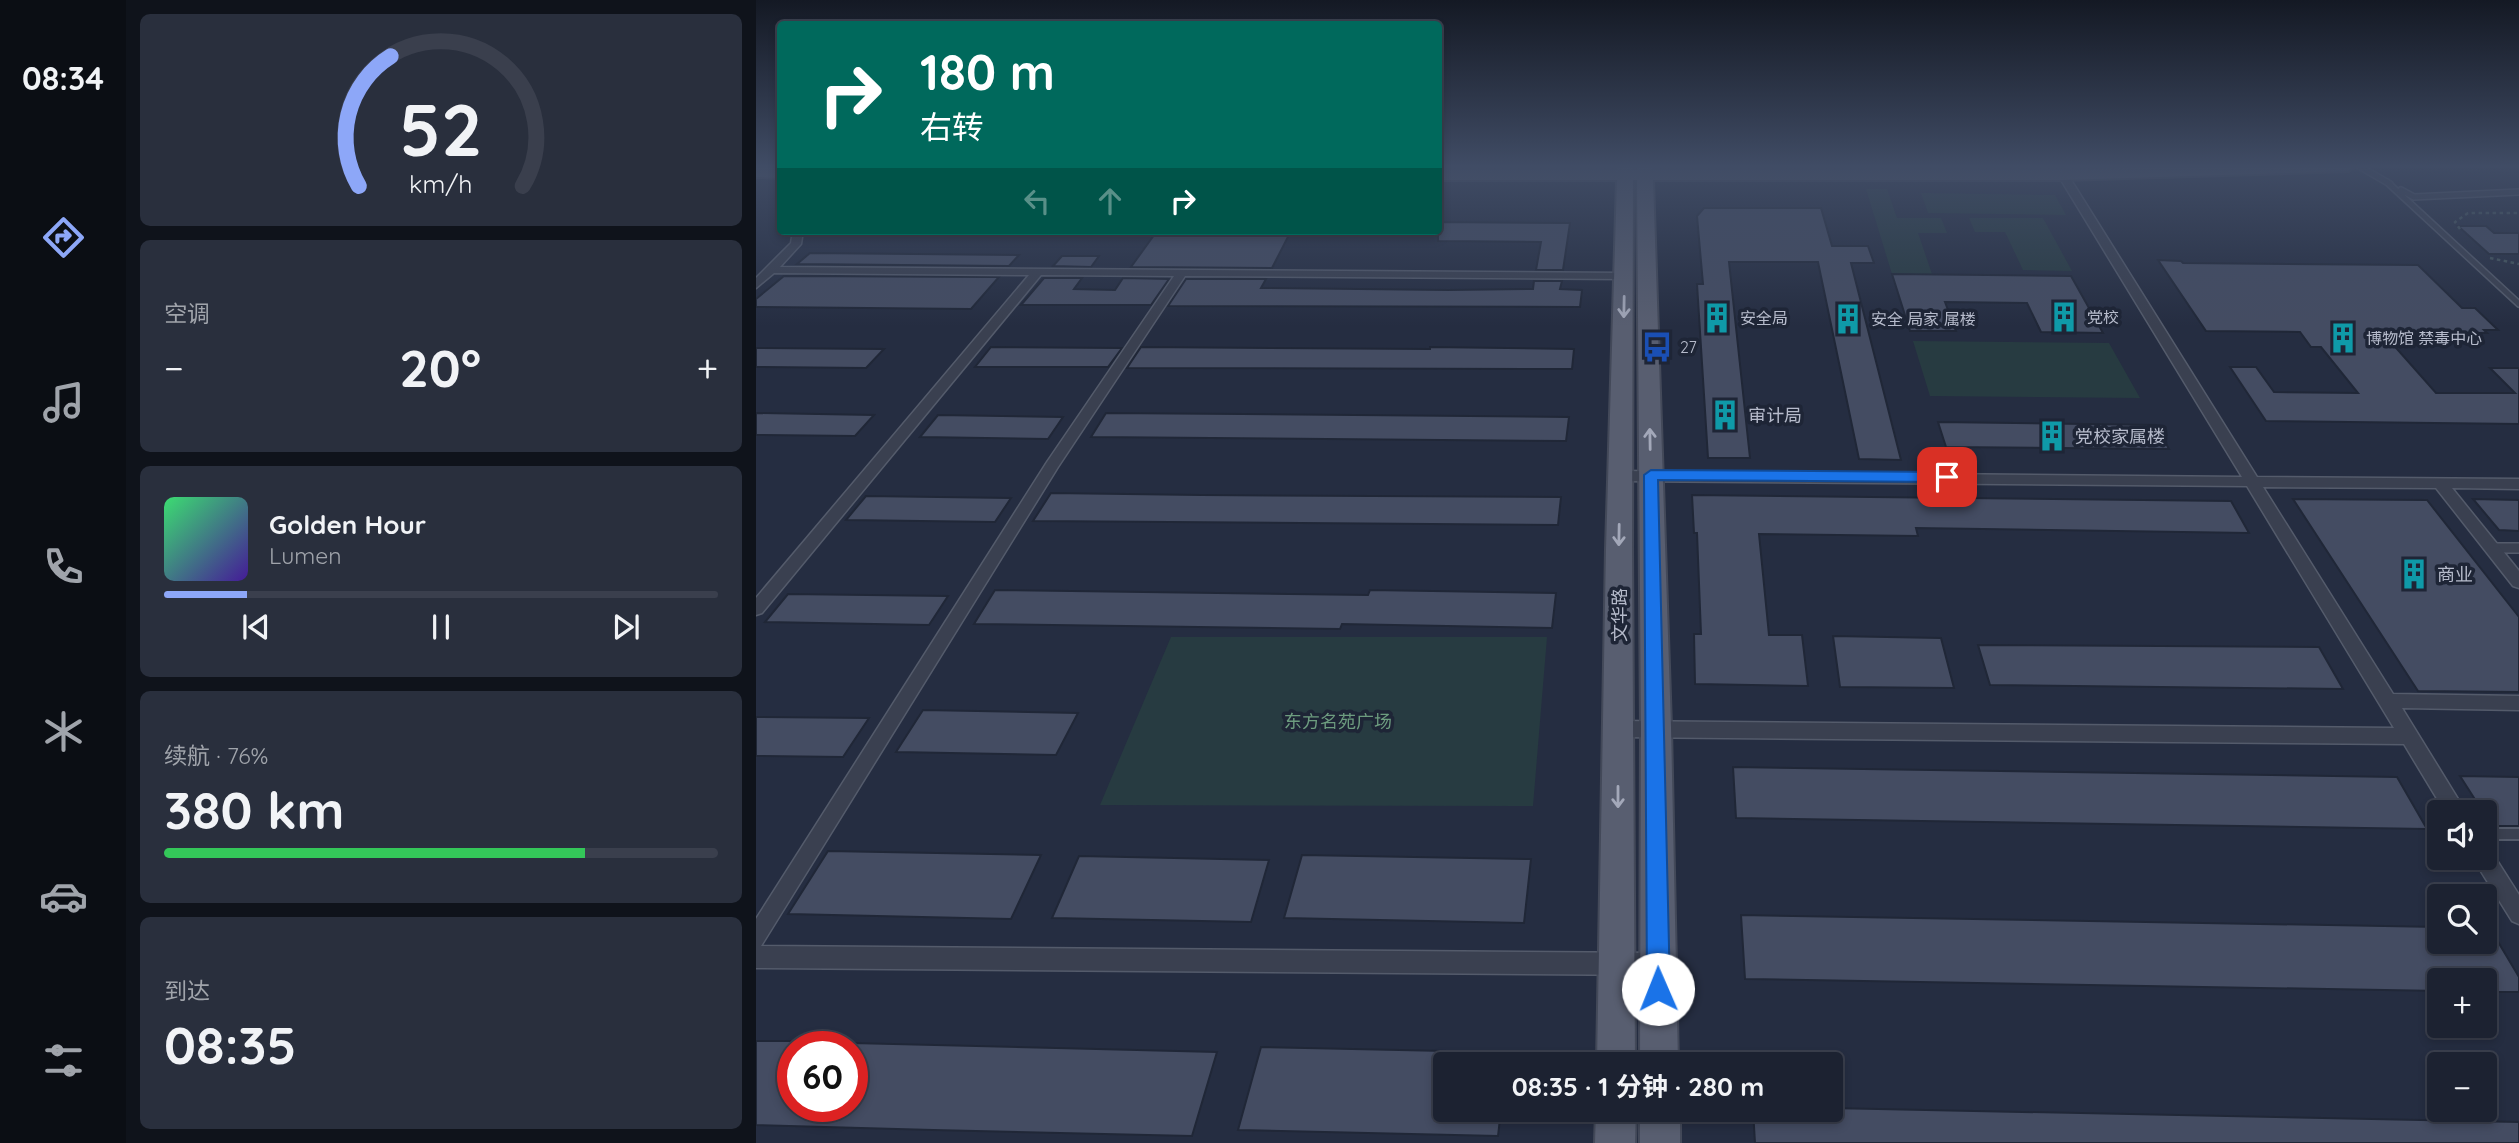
<!DOCTYPE html>
<html lang="zh">
<meta charset="utf-8">
<style>
body{margin:0;font-family:Quicksand,"Noto Sans SC",sans-serif;background:#292f3d;color:#f1f3f6;height:100vh;display:flex;flex-direction:column;font-size:26px;white-space:nowrap}
*{box-sizing:border-box;margin:0}
p{font-size:23px;color:#a0a4ab}
.icon{flex:none;width:38px;height:38px;fill:none;stroke:currentColor;stroke-width:2;stroke-linecap:round;stroke-linejoin:round}
.map{position:relative;flex:1;overflow:hidden}
.details{display:flex;flex-direction:column;gap:14px;padding:14px;background:#0f131b;width:630px}
.details>*{flex:none}
.top-card{position:absolute;left:21px;top:21px;width:665px;height:214px;border-radius:7px;box-shadow:0 4px 10px #0003,0 0 0 2px #3a3f4d;background:#00695c;color:#fff;overflow:hidden}
.tools{position:absolute;left:1671px;top:800px;display:grid;gap:14px}
.tools a{display:grid;place-items:center;width:70px;height:70px;border-radius:7px;background:#1c2231;box-shadow:0 4px 10px #0003,0 0 0 2px #3a3f4d;font-size:35px}
.speed{position:absolute;left:21px;top:1031px;display:flex;gap:14px;font-size:35px;font-weight:700;text-align:center}
.speed>*{display:grid;place-content:center;width:91px;height:91px;border-radius:50%;background:#1c2231;box-shadow:0 4px 10px #0003,0 0 0 2px #3a3f4d;line-height:1}
.speed .limit{border:10px solid #d22;background:#fff;color:#111}
.pin{position:absolute;display:grid;place-items:center;width:60px;height:60px;color:#fff;margin:-30px;border-radius:14px;box-shadow:0 4px 10px #0006}
.me{position:absolute;width:77px;margin:-38px;rotate:359deg;stroke-linejoin:round;filter:drop-shadow(0 0 5px #0008)}
.turn{display:flex;align-items:center;gap:24px;height:147px;padding:0 28px;font-size:32px}
.turn .icon{width:91px;height:91px;stroke-width:2.5}
.turn b{display:block;font-size:49px;line-height:60px}
.lanes{display:flex;align-items:center;height:66px;padding:0 28px;background:#0003;justify-content:center;gap:35px;direction:ltr}
.lanes .off{opacity:.35}
.big{font-size:52px;font-weight:700;line-height:1.1}
.details .tile{flex:1;display:flex;flex-direction:column;justify-content:center;gap:10px;min-width:0;padding:0 24px;border-radius:10px;background:#292f3d}
.details .dial{align-items:center;gap:0}
.dial svg{height:182px;overflow:visible;fill:none;stroke:#3a3f4d;stroke-width:7;stroke-linecap:round;text-anchor:middle}
.dial text{fill:#f1f3f6;stroke:none}
.song{display:flex;align-items:center;gap:21px}
.cover{width:84px;height:84px;border-radius:10px;background:linear-gradient(135deg,hsl(140 70% 55%),hsl(260 70% 35%))}
.played{height:7px;border-radius:4px;background:linear-gradient(90deg,#8da7f8 15%,#3a3f4d 15%)}
.keys{display:flex;justify-content:space-around;direction:ltr}
.heat{display:flex;justify-content:space-between;align-items:center;font-size:38px;direction:ltr}
.charge{height:10px;border-radius:5px;background:linear-gradient(90deg,#34c759 76%,#3a3f4d 0)}
.trip{position:absolute;left:677px;top:1052px;width:410px;height:70px;border-radius:7px;background:#1c2231;box-shadow:0 4px 10px #0003,0 0 0 2px #3a3f4d;font-weight:700;line-height:70px;text-align:center}
main{display:flex;flex:1;min-height:0}
.dock{display:flex;flex-direction:column;width:126px;justify-content:space-around;align-items:center;background:#0b0e14;color:#a0a4ab}
.dock .icon{width:49px;height:49px}
.dock .selected{color:#8da7f8}
.dock b{font-size:32px;color:#f1f3f6}
.map>svg:first-child{display:block}
</style>
<main>
<nav class="dock">
<b>08:34</b>
<svg class="icon selected" aria-label="directions" viewBox="0 0 24 24"><path d="M12 3l9 9-9 9-9-9zM9 14v-3h6M13 9l2 2-2 2"/></svg>
<svg class="icon" aria-label="music" viewBox="0 0 24 24"><path d="M9 18V5l10-2v13"/><circle cx="6" cy="18" r="3"/><circle cx="16" cy="16" r="3"/></svg>
<svg class="icon" aria-label="phone" viewBox="0 0 24 24"><path d="M5 4h4l2 5-3 2q2 4 5 5l2-3 5 2v4C11 20 4 13 5 4z"/></svg>
<svg class="icon" aria-label="climate" viewBox="0 0 24 24"><path d="M12 3v18M4 7l16 10M4 17L20 7"/></svg>
<svg class="icon" aria-label="car" viewBox="0 0 24 24"><path d="M5 17H2v-5l4-1 3-4h7l3 4 3 1v5h-3M9 17h6M6 11h13"/><circle cx="7" cy="17" r="2"/><circle cx="17" cy="17" r="2"/></svg>
<svg class="icon" aria-label="filters" viewBox="0 0 24 24"><path d="M4 7h16M4 17h16"/><circle cx="9" cy="7" r="2"/><circle cx="15" cy="17" r="2"/></svg>
</nav>
<section class="details">
<div class="tile dial"><svg viewBox="0 0 100 80">
<path d="M14 69A42 42 0 1 1 86 69"/>
<path d="M14 69A42 42 0 0 1 28 12" stroke="#8da7f8"/>
<text x="50" y="56" font-size="32" font-weight="700">52</text>
<text x="50" y="72" font-size="11">km/h</text>
</svg></div>
<div class="tile"><p>空调</p>
<div class="heat"><a>−</a><b class="big">20°</b><a>+</a></div>
</div>
<div class="tile">
<div class="song"><i class="cover"></i><div><b>Golden Hour</b><p>Lumen</p></div></div>
<div class="played"></div>
<div class="keys"><svg class="icon" aria-label="previous" viewBox="0 0 24 24"><path d="M18 5L8 12l10 7zM5 5v14"/></svg><svg class="icon" aria-label="pause" viewBox="0 0 24 24"><path d="M8 5v14M16 5v14"/></svg><svg class="icon" aria-label="next" viewBox="0 0 24 24"><path d="M6 5l10 7-10 7zM19 5v14"/></svg></div>
</div>
<div class="tile"><p>续航 · 76%</p><b class="big">380 km</b><div class="charge"></div></div>
<div class="tile"><p>到达</p><b class="big">08:35</b></div>
</section>
<div class="map">
<svg width="1763" height="1143" viewBox="0 0 1763 1143">
<rect width="100%" height="100%" fill="#252d41"/>
<!-- green -->
<path fill="#273b41" d="M1110,189H1131L1141,218H1185L1191,233H1162L1176,274H1136Z
M1165,193L1299,195L1310,215L1172,213Z
M1213,218H1287L1316,271L1267,270L1249,232H1219Z
M1157,341L1353,343L1384,398L1174,396Z
M415,637H791L777,806L344,805Z"/>
<!-- building -->
<path fill="#444c62" stroke="#202737" stroke-width="2" d="M948,208H1065L1076,246H1112L1118,263H1095L1145,460L1103,459L1062,262H973L994,458H952L941,284H947L941,216Z
M682,222L814,223L807,270H780L785,242L682,241Z
M1702,226H1730L1738,233H1763V254H1733Z
M401,231H535L516,268L375,267Z
M54,253L263,255L253,266L41,264Z
M306,256H343L335,267L297,266Z
M1402,260L1425,261L1427,263L1662,265L1706,308H1719L1742,330H1728L1731,333L1626,332L1680,393H1759L1734,368H1763V424L1510,421L1474,367H1500L1518,392L1602,393L1565,347H1555L1544,332L1450,331Z
M1136,274L1315,276L1347,333L1285,332L1271,303L1189,302L1200,331H1154Z
M28,276L243,277L215,309L0,307V299Z
M288,278H326L318,289L359,290L367,278L413,279L395,305H265Z
M430,279H510L505,288L692,290L777,289L778,281H806L804,289L826,290L824,307L412,306Z
M235,347L366,348L352,367H219Z
M385,347L674,349V347L818,349L816,369L371,368Z
M0,348L128,349L110,368L0,367Z
M0,413L118,415L99,436L0,435Z
M350,413L486,414L813,417L810,441L335,437Z
M182,415L307,417L292,439L164,437Z
M1182,422L1400,425L1413,449L1190,447Z
M295,493L445,495L805,497L802,525L277,521Z
M936,495L1475,501L1493,533L1160,528L1162,536L1003,534L1013,635H1046L1052,686L939,684L938,634H945L941,533H938Z
M110,496L255,498L239,522L90,520Z
M1537,499L1671,500L1763,617V692L1662,691Z
M1717,499L1763,500V531L1743,530Z
M239,590L612,595L614,590L800,593L796,628L586,624L584,629L218,624Z
M32,594L192,596L173,625L9,622Z
M1077,636L1185,638L1198,688L1084,687Z
M1222,645L1563,647L1587,689L1234,685Z
M167,710L322,713L300,755L140,752Z
M0,717L113,718L87,757L0,756Z
M977,767L1641,777L1671,829L980,818Z
M1704,776L1763,777V826H1736Z
M72,851L285,855L255,919L32,914Z
M546,855L775,859L768,923L528,918Z
M323,856L513,860L495,922L296,918Z
M985,915L1684,927V942H1729V920L1763,977V992H1729V980H1684V991L989,979Z
M0,1041H37V1106H96V1043L461,1052L436,1136L177,1130L0,1125Z
M505,1047L690,1051V1110H745L742,1136L482,1130Z
M1074,1108L1763,1122V1143H999L997,1110Z"/>
<g fill="none" stroke-linecap="round" stroke-linejoin="round">
<!-- service-far2 casing -->
<g stroke="#545b6b" stroke-width="8">
<path id="service-far2" d="M1603,166L1634,184
M1631,182L1763,304
M1645,190L1658,197L1763,192"/>
</g>
<!-- service-far1 casing -->
<g stroke="#545b6b" stroke-width="12">
<path id="service-far1" d="M1736,548H1763"/>
</g>
<!-- service casing -->
<g stroke="#545b6b" stroke-width="14">
<path id="service" d="M1729,834H1763"/>
</g>
<!-- minor casing -->
<g stroke="#545b6b" stroke-width="3">
<path id="minor" d="M1307,172L1312,175L1501,477L1763,479V489L1696,488L1763,571V588L1757,586L1680,488L1507,487L1637,694L1763,696V710L1646,708L1710,812H1689L1648,744L862,737L856,734L853,729L856,724L862,721L1638,728L1491,486L864,481L857,476L864,471L1486,477L1302,175Z
M37,231H47L45,244L24,267L869,273L875,276L869,279L429,276L302,467L5,946L902,953L910,956L913,964L910,972L902,975L0,968V919L291,462L418,276L285,275L6,613L0,615V598L273,275L18,273L0,288V278L35,243Z
M1729,849L1735,851L1763,895V924L1756,921L1721,865L1718,858H1729Z"/>
</g>
<!-- primary casing -->
<g stroke="#434959" stroke-width="4">
<path id="primary" d="M861,166H877V170H881V166H897V170H1307L1447,166H1600L1592,171L1307,180H897L915,727L922,1064H884L885,727L881,180H877L876,549L879,1064H841L850,549L861,180H682V170H861Z
M0,167L24,168V178L0,177Z
M840,1110H880L879,1143H839Z
M884,1110H924V1143H884Z"/>
</g>
<!-- path -->
<path stroke="#46585e" stroke-width="2.5" stroke-dasharray="3.5 3.5" stroke-linecap="butt" d="M1704,229L1699,222L1712,213H1763
M1734,258L1763,264"/>
<!-- service-far2 -->
<use href="#service-far2" stroke="#3a4050" stroke-width="5"/>
<!-- service-far1 -->
<use href="#service-far1" stroke="#3a4050" stroke-width="9"/>
<!-- service -->
<use href="#service" stroke="#3a4050" stroke-width="10"/>
<!-- minor -->
<use href="#minor" fill="#3a4050" fill-rule="evenodd"/>
<!-- primary -->
<use href="#primary" fill="#585e70" fill-rule="evenodd"/>
</g>
<!-- one-way arrows -->
<defs><path id="oneway-shaft" d="M-6 0H5M1.5-3L5.5 0L1.5 3" fill="none" stroke-width="1.6" stroke-linecap="round" stroke-linejoin="round" transform="scale(1.75)"/></defs>
<g stroke="#a3a8b9">
<use href="#oneway-shaft" transform="translate(868 307) rotate(91)"/>
<use href="#oneway-shaft" transform="translate(894 439) rotate(-91)"/>
<use href="#oneway-shaft" transform="translate(863 535) rotate(91)"/>
<use href="#oneway-shaft" transform="translate(862 797) rotate(90)"/>
</g>
<!-- sky -->
<linearGradient id="sky" x2="0" y2="1"><stop stop-color="#141924"/><stop offset="0.51" stop-color="#404c65"/><stop offset="1" stop-color="#404c65" stop-opacity="0"/></linearGradient>
<rect width="1763" height="326" fill="url(#sky)"/>
<!-- route -->
<path fill="#1a73e8" stroke="#114b97" stroke-width="2" d="M895,470L1191,472L1198,477L1191,482L902,480L914,989L910,997L902,1000L895,997L891,989L888,475Z"/>
<!-- icons -->
<defs>
<g id="building-bare" transform="scale(2.415)"><path d="M-4-6H4V6H1V3H-1V6H-4ZM-2.5-4.3h1.7v1.8h-1.7ZM.8-4.3h1.7v1.8H.8ZM-2.5-1h1.7V.8h-1.7ZM.8-1h1.7V.8H.8Z" fill="#0f9aa8" stroke="#1e2536" stroke-width="2.5" paint-order="stroke"/></g>
<g id="bus-bare" transform="scale(2.415)"><path d="M-5-6H5V4H4V6H2V4H-2V6H-4V4H-5ZM-3.5-4V0h7V-4ZM-3.5 1.2v1.5H-2V1.2ZM2 1.2v1.5H3.5V1.2Z" fill="#1a4fb4" stroke="#1e2536" stroke-width="2.5" paint-order="stroke"/></g>
</defs>
<g fill-rule="evenodd">
<use href="#building-bare" x="1308" y="317"/>
<use href="#building-bare" x="961" y="318"/>
<use href="#building-bare" x="1092" y="319"/>
<use href="#building-bare" x="1587" y="338"/>
<use href="#bus-bare" x="901" y="347"/>
<use href="#building-bare" x="969" y="415"/>
<use href="#building-bare" x="1296" y="436"/>
<use href="#building-bare" x="1658" y="574"/>
</g>
<g text-anchor="middle" dominant-baseline="central" stroke-width="7" stroke-linejoin="round" paint-order="stroke">
<!-- far-poi labels -->
<g font-size="16" fill="#b6bbcb" stroke="#1e2536" text-anchor="start">
<text x="1331" y="317">党校</text>
<text x="984" y="318">安全局</text>
<text x="1115" y="319">安全 局家 属楼</text>
<text x="1610" y="338">博物馆 禁毒中心</text>
<text x="924" y="347">27</text>
</g>
<!-- poi labels -->
<g font-size="18" fill="#b6bbcb" stroke="#1e2536" text-anchor="start">
<text x="992" y="415">审计局</text>
<text x="1319" y="436">党校家属楼</text>
<text x="1681" y="574">商业</text>
</g>
<!-- street labels -->
<g font-size="18" fill="#b6bbcb" stroke="#1e2536">
<text transform="translate(863 615) rotate(-90)">文华路</text>
</g>
<!-- park labels -->
<g font-size="18" fill="#6d9c7f" stroke="#1e2536">
<text x="582" y="721">东方名苑广场</text>
</g>
</g>
</svg>
<div class="tools">
<a><svg class="icon" aria-label="sound" viewBox="0 0 24 24"><path d="M4 9h4l5-4v14l-5-4H4zM17 9q2 3 0 6"/></svg></a>
<a><svg class="icon" aria-label="search" viewBox="0 0 24 24"><circle cx="10" cy="10" r="6"/><path d="M15 15l6 6"/></svg></a>
<a>+</a>
<a>−</a>
</div>
<div class="speed"><div class="limit">60</div></div>
<div class="pin" style="left:1191px;top:477px;background:#d93025"><svg class="icon" aria-label="arrive" viewBox="0 0 24 24"><path d="M6 21V4h12l-3 4 3 4H6"/></svg></div>
<svg class="me" style="left:902px;top:989px" viewBox="-20 -20 40 40"><circle r="19" fill="#fff"/><path d="M0-13L10 11 0 6-10 11z" fill="#1a73e8"/></svg>
<div class="trip">08:35 · 1 分钟 · 280 m</div>
<div class="top-card">
<div class="turn"><svg class="icon" aria-label="right" viewBox="0 0 24 24"><path d="M7 20v-9h11M14 6l5 5-5 5"/></svg><div><b>180 m</b>右转</div></div>
<div class="lanes"><svg class="icon off" aria-label="left" viewBox="0 0 24 24"><path d="M17 20v-9H6M10 6l-5 5 5 5"/></svg><svg class="icon off" aria-label="ahead" viewBox="0 0 24 24"><path d="M12 20V5M6 11l6-6 6 6"/></svg><svg class="icon" aria-label="right" viewBox="0 0 24 24"><path d="M7 20v-9h11M14 6l5 5-5 5"/></svg></div>
</div>
</div>
</main>
